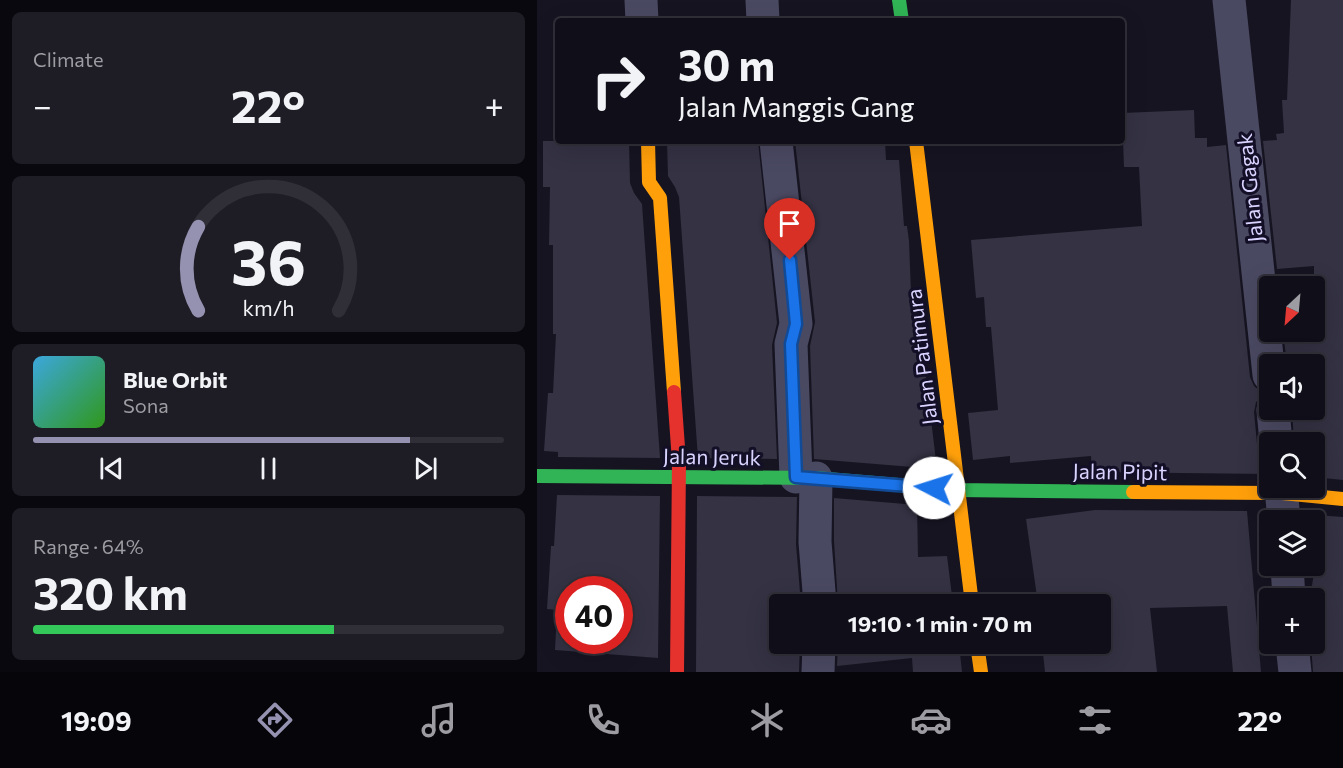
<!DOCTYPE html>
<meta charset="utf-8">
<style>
body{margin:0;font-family:Commissioner,sans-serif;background:#1e1d26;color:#f1f3f6;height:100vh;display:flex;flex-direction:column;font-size:22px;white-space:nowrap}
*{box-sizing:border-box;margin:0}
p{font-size:20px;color:#9c9ca2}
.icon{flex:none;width:33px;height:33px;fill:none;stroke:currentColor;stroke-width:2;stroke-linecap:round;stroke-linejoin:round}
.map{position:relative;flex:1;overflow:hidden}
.details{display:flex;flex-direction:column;gap:12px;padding:12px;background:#09080e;width:537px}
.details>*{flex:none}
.top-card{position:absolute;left:18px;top:18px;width:570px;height:126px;border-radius:6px;box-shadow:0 6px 24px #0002,0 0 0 2px #302f38;background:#100f19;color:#f1f3f6;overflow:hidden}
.needle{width:39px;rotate:206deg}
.fabs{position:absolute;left:722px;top:276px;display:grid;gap:12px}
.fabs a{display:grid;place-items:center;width:66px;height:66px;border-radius:6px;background:#100f19;box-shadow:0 6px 24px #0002,0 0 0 2px #302f38;font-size:30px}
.speed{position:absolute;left:18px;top:576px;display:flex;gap:12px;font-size:30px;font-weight:700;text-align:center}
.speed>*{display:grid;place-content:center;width:78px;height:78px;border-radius:50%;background:#100f19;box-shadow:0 6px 24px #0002,0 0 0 2px #302f38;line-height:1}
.speed .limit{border:9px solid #d22;background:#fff;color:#111}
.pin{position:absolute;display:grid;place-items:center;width:51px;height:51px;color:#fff;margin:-62px -26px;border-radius:50% 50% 50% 0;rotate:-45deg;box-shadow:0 0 6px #0007}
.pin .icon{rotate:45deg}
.me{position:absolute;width:66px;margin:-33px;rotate:275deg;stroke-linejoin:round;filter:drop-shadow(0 0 4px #0008)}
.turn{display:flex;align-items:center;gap:21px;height:126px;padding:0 24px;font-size:27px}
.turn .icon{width:78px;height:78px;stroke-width:2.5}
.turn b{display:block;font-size:42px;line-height:51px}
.big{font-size:45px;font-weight:700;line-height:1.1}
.details .card{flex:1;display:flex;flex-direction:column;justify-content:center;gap:9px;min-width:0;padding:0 21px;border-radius:9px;background:#1e1d26}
.details .dial{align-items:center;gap:0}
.dial svg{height:156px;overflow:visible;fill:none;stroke:#302f38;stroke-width:7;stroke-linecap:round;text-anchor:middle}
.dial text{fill:#f1f3f6;stroke:none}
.song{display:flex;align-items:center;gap:18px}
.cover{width:72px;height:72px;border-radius:9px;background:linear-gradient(135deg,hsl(200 70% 55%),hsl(110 70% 35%))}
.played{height:6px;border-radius:3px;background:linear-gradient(90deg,#9591b1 80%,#302f38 80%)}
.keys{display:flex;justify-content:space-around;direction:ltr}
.heat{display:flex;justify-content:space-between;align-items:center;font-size:33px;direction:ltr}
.charge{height:9px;border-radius:4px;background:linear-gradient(90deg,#34c759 64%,#302f38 0)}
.trip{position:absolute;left:232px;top:594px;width:342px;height:60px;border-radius:6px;background:#100f19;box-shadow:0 6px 24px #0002,0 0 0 2px #302f38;font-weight:700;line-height:60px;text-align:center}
.tabs{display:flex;height:96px;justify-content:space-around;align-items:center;background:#06060a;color:#9c9ca2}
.tabs .icon{width:42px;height:42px}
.tabs .active{color:#9591b1}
.tabs b{font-size:27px;color:#f1f3f6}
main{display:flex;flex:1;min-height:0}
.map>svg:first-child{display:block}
</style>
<main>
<section class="details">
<div class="card"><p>Climate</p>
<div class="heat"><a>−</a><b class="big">22°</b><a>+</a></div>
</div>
<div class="card dial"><svg viewBox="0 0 100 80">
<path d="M14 69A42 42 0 1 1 86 69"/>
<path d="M14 69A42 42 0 0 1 14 26" stroke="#9591b1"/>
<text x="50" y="56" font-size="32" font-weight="700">36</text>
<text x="50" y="72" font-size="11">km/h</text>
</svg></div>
<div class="card">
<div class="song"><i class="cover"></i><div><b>Blue Orbit</b><p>Sona</p></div></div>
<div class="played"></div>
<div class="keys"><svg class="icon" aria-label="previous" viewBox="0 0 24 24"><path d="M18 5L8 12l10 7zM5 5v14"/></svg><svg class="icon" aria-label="pause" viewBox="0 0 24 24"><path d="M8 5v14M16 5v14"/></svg><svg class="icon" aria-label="next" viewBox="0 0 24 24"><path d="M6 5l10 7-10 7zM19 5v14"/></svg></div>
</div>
<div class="card"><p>Range · 64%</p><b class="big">320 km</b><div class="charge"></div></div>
</section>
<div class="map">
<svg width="806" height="672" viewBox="0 0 806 672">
<rect width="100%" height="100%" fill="#161421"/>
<!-- building -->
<path fill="#343243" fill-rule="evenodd" d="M754,0H806V480L777,477V442H757L755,410H777V364H750L746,332H777V266L740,269L726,141L740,140L739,134L747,133L745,100H750Z
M657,110L658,138H670V147L689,145L713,377L717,386L724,392L729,393L719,402L717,412L720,444L724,453L732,459V474L555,472L554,456L473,463V456L436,460L431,413L461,410L454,327H449L447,297L439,298L434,240L605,226L602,167H587L585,113Z
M6,141H92L93,183L97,193L105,204L123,458L21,457V452L7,451L11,393H16L19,334H16V245H12L13,187H6Z
M130,141H221L240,323L235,345L240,459L161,458L142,197L138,187L131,176Z
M258,141H348L349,160H362L367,226H370L372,241L374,293H376L381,354L386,353L400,469L277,459L273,346L278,322Z
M20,495L123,496L121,658L18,650L20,610L10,609L14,546H17ZM32,590H82V640H32Z
M160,496L260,497L259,544L264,604H243V644H263L262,672H159Z
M297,498L380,505L381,557L410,556L416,604H301L297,541Z
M558,510L710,511L724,672H696L690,606L613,608L620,672H508L505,644H564V604H501L489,519Z
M765,514L806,517V672H776L774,644H777V598H773L777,573V520H765Z
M301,644H422L425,672H376L375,658L300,666Z"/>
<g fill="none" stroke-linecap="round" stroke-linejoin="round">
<!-- street -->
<path stroke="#4a4962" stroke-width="33" d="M104,0L105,21
M225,0L226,21
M692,0L732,375
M239,141L259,324L254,344L259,477
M736,410L739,442
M279,478L278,542L283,604
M744,488L747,520
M750,566L752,598
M755,644L758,672
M281,672L282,644"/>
<!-- fast -->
<path stroke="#30b455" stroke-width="14" d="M362,0L365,21
M0,476L279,478L420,490L596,492"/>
<!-- slow -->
<path stroke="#ff9f0a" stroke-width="14" d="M111,141L112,182L123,198L137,392
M379,141L435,604
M596,492L745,493L806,499
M440,644L444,672"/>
<!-- jam -->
<path stroke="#e5322d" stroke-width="14" d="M137,392L142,461L140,672"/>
</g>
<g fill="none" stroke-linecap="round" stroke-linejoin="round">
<!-- route casing -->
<g stroke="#114b97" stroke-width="15">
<path id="route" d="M253,260L259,324L254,344L259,477L397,488"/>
</g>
<!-- route -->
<use href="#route" stroke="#1a73e8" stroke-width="10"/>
</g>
<g text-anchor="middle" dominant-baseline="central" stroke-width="6" stroke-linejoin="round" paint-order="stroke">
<!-- street labels -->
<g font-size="21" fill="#d9d4ff" stroke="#130f26">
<text transform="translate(712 188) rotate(-96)">Jalan Gagak</text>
<text transform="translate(384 357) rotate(-97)">Jalan Patimura</text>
<text transform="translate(175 456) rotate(1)">Jalan Jeruk</text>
<text transform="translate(583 471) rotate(1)">Jalan Pipit</text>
</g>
</g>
</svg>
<div class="fabs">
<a><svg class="needle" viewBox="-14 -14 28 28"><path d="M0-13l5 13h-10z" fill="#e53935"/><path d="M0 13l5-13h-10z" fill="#9c9ca2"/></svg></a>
<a><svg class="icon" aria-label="sound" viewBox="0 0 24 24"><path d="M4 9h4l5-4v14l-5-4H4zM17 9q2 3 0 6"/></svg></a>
<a><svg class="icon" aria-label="search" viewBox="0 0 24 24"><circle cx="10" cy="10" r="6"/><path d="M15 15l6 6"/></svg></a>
<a><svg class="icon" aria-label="layers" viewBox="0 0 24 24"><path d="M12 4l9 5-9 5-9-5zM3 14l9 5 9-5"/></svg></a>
<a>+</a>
</div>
<div class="speed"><div class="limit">40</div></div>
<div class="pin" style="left:253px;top:260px;background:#d93025"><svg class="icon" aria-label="arrive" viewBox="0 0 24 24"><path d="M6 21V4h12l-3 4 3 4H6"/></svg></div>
<svg class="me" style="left:397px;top:488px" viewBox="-20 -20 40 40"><circle r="19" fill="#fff"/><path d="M0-13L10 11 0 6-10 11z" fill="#1a73e8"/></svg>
<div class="trip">19:10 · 1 min · 70 m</div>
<div class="top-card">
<div class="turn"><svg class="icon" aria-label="right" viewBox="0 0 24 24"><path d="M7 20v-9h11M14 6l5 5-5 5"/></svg><div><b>30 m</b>Jalan Manggis Gang</div></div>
</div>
</div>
</main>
<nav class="tabs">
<b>19:09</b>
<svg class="icon active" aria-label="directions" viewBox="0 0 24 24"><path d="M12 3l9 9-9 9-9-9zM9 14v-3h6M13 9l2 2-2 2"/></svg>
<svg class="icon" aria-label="music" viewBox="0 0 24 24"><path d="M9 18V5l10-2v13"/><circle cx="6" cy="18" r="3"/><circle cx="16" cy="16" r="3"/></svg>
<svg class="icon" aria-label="phone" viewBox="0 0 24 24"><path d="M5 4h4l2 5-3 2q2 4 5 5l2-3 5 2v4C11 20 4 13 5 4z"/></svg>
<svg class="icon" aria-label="climate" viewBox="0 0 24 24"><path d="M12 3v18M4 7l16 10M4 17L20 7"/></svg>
<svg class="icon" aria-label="car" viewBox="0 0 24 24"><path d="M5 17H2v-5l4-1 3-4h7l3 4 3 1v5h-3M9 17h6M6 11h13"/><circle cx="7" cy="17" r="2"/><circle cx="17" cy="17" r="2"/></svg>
<svg class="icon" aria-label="filters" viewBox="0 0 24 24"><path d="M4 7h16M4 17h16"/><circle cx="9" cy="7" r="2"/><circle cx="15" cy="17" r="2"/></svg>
<b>22°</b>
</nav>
